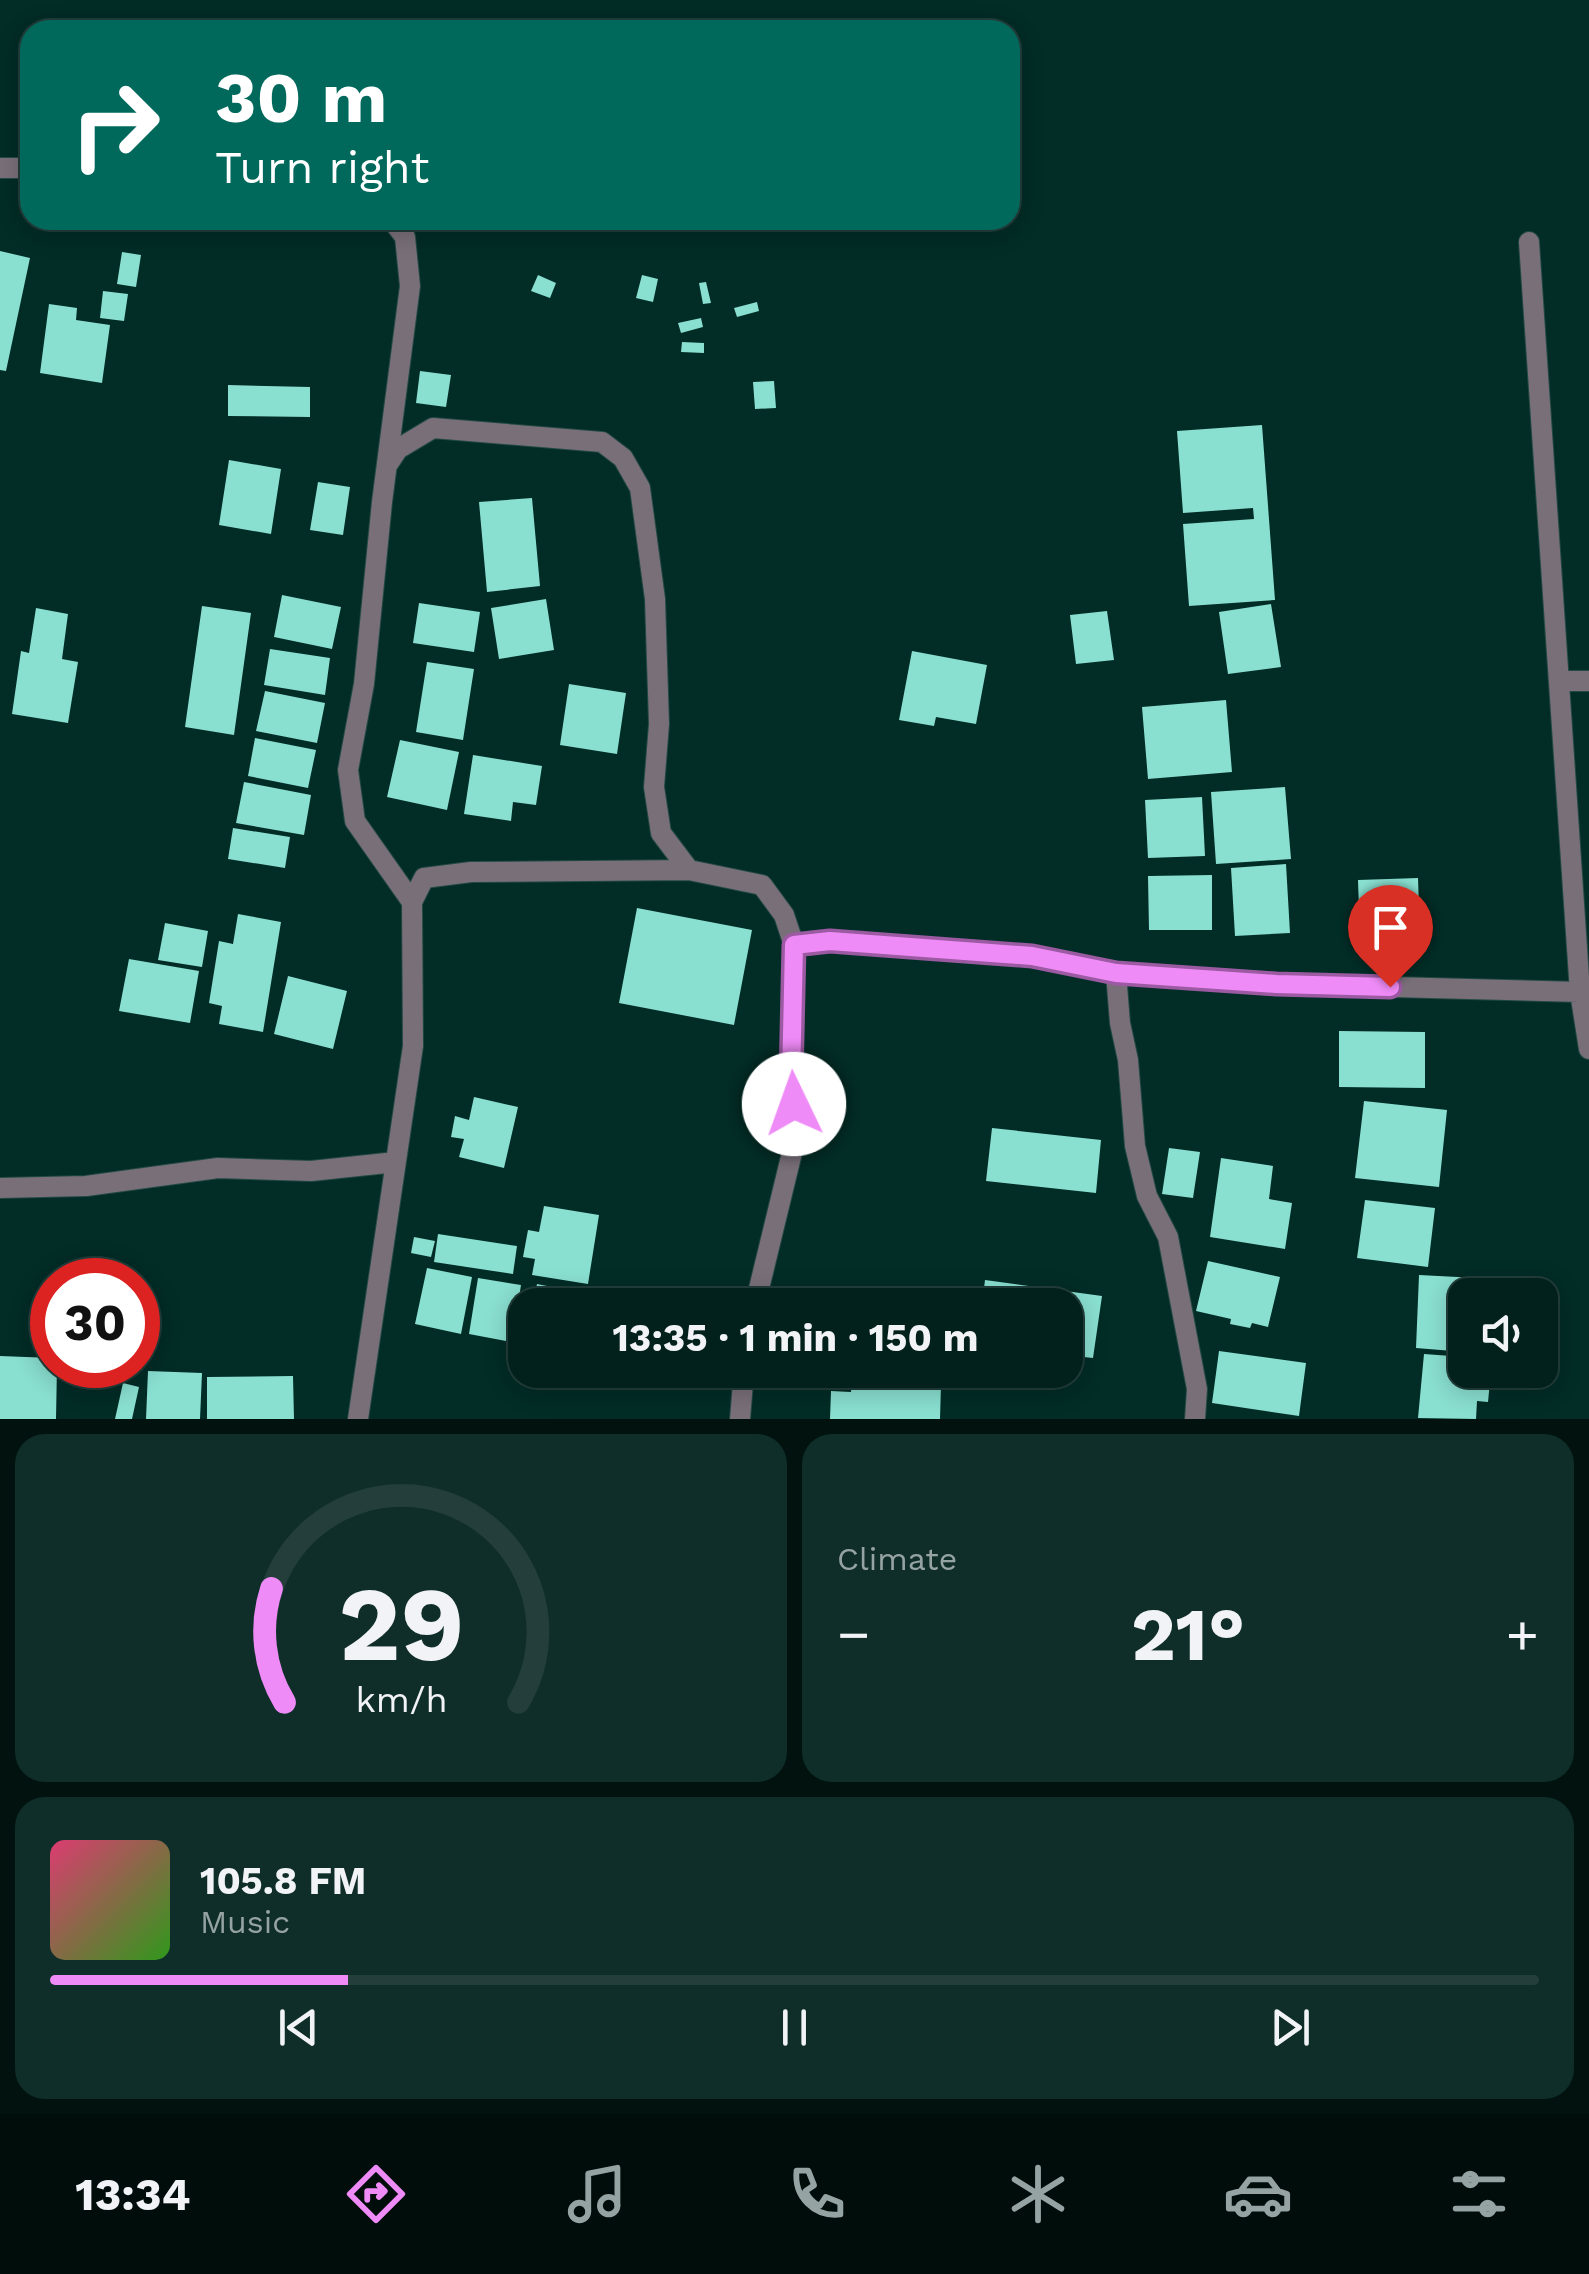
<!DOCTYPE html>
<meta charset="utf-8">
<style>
body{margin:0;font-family:"Work Sans",sans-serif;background:#102e29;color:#f1f3f6;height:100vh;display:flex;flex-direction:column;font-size:38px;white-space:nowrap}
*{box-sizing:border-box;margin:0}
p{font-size:32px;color:#96a3a3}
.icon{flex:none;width:55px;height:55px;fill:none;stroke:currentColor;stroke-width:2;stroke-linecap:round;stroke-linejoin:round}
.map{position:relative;height:1419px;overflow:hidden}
.sheet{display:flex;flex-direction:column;gap:15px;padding:15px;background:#01120f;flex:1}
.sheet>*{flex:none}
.top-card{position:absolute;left:20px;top:20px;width:1000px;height:210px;border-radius:30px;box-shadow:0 5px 25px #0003,0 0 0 2px #233e3b;background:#00695c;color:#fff;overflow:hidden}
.fabs{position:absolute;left:1448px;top:1278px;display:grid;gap:20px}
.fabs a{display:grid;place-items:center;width:110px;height:110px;border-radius:20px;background:#02211c;box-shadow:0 5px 25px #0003,0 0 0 2px #233e3b;font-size:50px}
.speed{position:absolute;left:30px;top:1258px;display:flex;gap:20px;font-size:50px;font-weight:700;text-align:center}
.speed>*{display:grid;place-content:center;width:130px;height:130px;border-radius:50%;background:#02211c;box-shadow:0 5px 25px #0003,0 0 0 2px #233e3b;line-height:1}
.speed .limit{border:15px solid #d22;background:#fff;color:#111}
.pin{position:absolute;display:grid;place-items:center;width:85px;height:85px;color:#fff;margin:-102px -42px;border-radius:50% 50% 50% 0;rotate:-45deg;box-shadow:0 0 10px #0007}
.pin .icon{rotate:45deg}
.me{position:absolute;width:110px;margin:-55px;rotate:357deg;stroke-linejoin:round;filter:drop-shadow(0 0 8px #0008)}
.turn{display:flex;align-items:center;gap:35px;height:210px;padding:0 30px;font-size:45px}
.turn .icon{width:130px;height:130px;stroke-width:2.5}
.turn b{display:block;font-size:70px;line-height:85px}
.big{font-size:75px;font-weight:700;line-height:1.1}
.sheet .card{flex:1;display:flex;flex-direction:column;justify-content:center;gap:15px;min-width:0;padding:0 35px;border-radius:30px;background:#102e29}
.sheet .dial{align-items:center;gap:0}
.dial svg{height:260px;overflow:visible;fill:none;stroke:#233e3b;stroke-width:7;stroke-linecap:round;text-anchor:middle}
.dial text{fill:#f1f3f6;stroke:none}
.song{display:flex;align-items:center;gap:30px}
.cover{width:120px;height:120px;border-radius:15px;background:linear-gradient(135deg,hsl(340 70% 55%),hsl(110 70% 35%))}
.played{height:10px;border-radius:5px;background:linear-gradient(90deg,#ef8bf7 20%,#233e3b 20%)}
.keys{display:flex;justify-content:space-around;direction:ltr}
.heat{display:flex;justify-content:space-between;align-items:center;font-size:55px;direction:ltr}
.sheet .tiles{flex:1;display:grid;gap:15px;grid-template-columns:1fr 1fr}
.card:last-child{grid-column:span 2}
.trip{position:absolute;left:508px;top:1288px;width:575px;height:100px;border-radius:30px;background:#02211c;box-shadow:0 5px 25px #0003,0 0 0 2px #233e3b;font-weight:700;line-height:100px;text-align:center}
.menu{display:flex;height:160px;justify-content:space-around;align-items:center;background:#010d0b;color:#96a3a3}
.menu .icon{width:70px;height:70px}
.menu .active{color:#ef8bf7}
.menu b{font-size:45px;color:#f1f3f6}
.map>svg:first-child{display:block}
</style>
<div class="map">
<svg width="1589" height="1419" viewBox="0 0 1589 1419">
<rect width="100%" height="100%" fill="#022c26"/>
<!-- building -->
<path fill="#89dfd0" d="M0,251L30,258L6,371L0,370Z
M122,252L141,255L136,287L117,284Z
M538,275L556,283L550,298L531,291Z
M642,275L658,279L653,302L636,298Z
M706,282L711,303L703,304L699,283Z
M103,291L128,294L124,321L100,318Z
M757,302L759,311L737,317L734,308Z
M49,304L77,308L76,320L110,325L102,383L40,373Z
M701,318L703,327L681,333L678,323Z
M682,342L704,343V353L681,352Z
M420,371L451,375L446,407L416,403Z
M774,381L776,408L755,409L753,382Z
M228,385L310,387V417L228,416Z
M1262,425L1275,600L1189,606L1183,524L1254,519L1253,508L1183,513L1177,431Z
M229,460L281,469L271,534L219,525Z
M318,482L350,487L343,535L310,530Z
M532,498L540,586L487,592L479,502Z
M282,595L341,607L332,649L274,637Z
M546,599L554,650L499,659L491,608Z
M419,603L480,612L474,652L413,643Z
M1271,604L1281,667L1228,674L1219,612Z
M202,606L251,613L234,735L185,727Z
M36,608L68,614L62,659L78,662L68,723L12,714L21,651L29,653Z
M1107,611L1114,660L1076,664L1070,615Z
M270,649L330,658L325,695L264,685Z
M912,651L987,665L976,724L936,717L934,726L899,720Z
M427,662L474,669L463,740L416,732Z
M569,684L626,693L617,754L560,745Z
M265,691L325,703L317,743L256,731Z
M1226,700L1232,772L1148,779L1142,707Z
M255,738L316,750L308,788L248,776Z
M400,740L459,752L447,810L387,797Z
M473,755L542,766L536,805L513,802L511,821L464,814Z
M244,782L311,795L304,835L236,823Z
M1285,787L1291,859L1216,864L1211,792Z
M1202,797L1205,856L1148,858L1145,800Z
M233,828L290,837L285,868L228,859Z
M1286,864L1290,933L1235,936L1231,868Z
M1212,875V930H1149L1148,876Z
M1418,878L1420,939L1360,941L1358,880Z
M637,908L752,930L734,1025L619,1003Z
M238,914L281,922L263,1032L219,1024L222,1006L209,1003L219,941L233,944Z
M165,923L208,931L202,967L158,960Z
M129,959L199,971L190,1023L119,1011Z
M288,976L347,991L333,1049L274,1034Z
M1339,1031L1425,1032V1088L1339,1087Z
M474,1097L518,1107L504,1168L459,1157L464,1139L451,1137L455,1116L469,1120Z
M1364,1101L1447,1110L1439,1187L1355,1178Z
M992,1128L1101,1140L1096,1193L986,1181Z
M1169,1148L1200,1152L1193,1198L1162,1194Z
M1221,1158L1273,1166L1269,1199L1292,1203L1285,1249L1210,1237Z
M1365,1200L1435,1208L1428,1267L1357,1258Z
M544,1206L599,1215L588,1284L532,1275L535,1259L523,1257L528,1230L539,1232Z
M438,1234L517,1246L513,1274L434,1262Z
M414,1237L435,1241L431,1257L411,1253Z
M1208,1261L1280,1277L1268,1327L1252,1323L1250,1328L1230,1324L1231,1319L1196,1311Z
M427,1268L472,1277L461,1334L415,1324Z
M1419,1275L1477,1278L1476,1295H1465V1352L1416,1348Z
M478,1278L521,1285L512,1342L469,1334Z
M985,1280L1102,1296L1093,1358L1065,1355V1305H982Z
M537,1284L582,1293L580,1305H533Z
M1219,1351L1306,1363L1299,1416L1212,1403Z
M1424,1354L1465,1357V1370L1491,1371L1488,1402L1477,1401L1476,1419L1418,1418Z
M0,1356L52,1358V1365H57L56,1419H0Z
M670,1370H707L705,1379Z
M948,1370H971L970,1390L947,1388Z
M148,1371L202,1373L200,1419H146Z
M852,1374L916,1376V1383L941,1384L940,1419H830L831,1391L851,1392Z
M293,1376L294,1419H207V1377Z
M123,1383L139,1387L132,1419H115Z"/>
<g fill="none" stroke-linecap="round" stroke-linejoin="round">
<!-- street casing -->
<g stroke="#234944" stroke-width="22">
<path id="street" d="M0,168H30
M1529,242L1580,992L1589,1049
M388,464L398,449L433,428L602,442L623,458L640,488L655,599L659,724L654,787L661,833L689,870
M1561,681H1589
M412,902L424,878L471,872L689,870L762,885L784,915L794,945L830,941L1032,956L1116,973L1277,984L1580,992
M1116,973L1120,1023L1128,1060L1135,1146L1147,1196L1168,1237L1197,1389L1195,1419
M0,1188L86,1186L218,1168L311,1171L396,1162
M755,1305L798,1128L791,1081L794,945
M358,1419L413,1046L412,902L355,821L348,770L364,684L382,502L410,286L405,237L392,220
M740,1419L744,1370"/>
</g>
<!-- street -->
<use href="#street" stroke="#796f79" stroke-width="20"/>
</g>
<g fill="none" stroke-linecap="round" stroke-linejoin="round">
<!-- route casing -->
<g stroke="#9b5aa1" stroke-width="25">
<path id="route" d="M794,1104L791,1080L794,945L830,941L1032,956L1116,973L1276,984L1390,987"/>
</g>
<!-- route -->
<use href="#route" stroke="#ef8bf7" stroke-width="18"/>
</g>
</svg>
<div class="fabs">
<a><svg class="icon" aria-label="sound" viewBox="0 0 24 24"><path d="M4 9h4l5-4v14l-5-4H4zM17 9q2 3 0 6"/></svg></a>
</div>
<div class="speed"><div class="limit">30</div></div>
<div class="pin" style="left:1390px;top:987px;background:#d93025"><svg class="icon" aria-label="arrive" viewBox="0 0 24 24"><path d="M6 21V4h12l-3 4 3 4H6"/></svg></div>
<svg class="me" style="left:794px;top:1104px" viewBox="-20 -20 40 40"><circle r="19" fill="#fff"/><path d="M0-13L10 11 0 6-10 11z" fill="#ef8bf7"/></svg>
<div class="trip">13:35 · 1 min · 150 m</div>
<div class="top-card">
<div class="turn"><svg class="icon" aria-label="right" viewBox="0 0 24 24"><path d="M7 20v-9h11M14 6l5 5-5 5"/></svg><div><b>30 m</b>Turn right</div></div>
</div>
</div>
<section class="sheet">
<div class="tiles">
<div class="card dial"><svg viewBox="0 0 100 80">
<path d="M14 69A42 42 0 1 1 86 69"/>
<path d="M14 69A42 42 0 0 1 10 34" stroke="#ef8bf7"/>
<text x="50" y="56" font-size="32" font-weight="700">29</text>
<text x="50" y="72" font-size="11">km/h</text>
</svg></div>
<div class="card"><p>Climate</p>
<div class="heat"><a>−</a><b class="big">21°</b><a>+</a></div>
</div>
<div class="card">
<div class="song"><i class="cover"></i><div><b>105.8 FM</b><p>Music</p></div></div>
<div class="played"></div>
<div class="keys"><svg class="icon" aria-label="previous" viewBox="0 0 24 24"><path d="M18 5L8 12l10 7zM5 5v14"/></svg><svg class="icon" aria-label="pause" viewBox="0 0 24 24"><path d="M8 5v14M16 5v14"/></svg><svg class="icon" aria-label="next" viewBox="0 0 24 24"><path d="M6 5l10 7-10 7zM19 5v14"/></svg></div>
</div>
</div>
</section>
<nav class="menu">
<b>13:34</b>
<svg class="icon active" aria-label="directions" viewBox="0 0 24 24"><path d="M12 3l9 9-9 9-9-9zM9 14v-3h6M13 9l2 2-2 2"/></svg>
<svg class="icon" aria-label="music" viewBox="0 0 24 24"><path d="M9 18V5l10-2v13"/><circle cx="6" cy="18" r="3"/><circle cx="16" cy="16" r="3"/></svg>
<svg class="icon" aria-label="phone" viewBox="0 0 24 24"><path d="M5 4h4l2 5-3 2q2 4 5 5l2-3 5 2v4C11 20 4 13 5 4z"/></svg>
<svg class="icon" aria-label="climate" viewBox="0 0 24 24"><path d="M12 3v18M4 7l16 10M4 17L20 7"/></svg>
<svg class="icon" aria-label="car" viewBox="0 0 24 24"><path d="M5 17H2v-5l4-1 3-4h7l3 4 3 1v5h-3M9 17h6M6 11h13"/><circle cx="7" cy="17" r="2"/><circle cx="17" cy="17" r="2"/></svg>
<svg class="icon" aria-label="filters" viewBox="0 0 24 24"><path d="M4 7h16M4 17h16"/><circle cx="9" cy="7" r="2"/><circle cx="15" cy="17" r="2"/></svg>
</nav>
